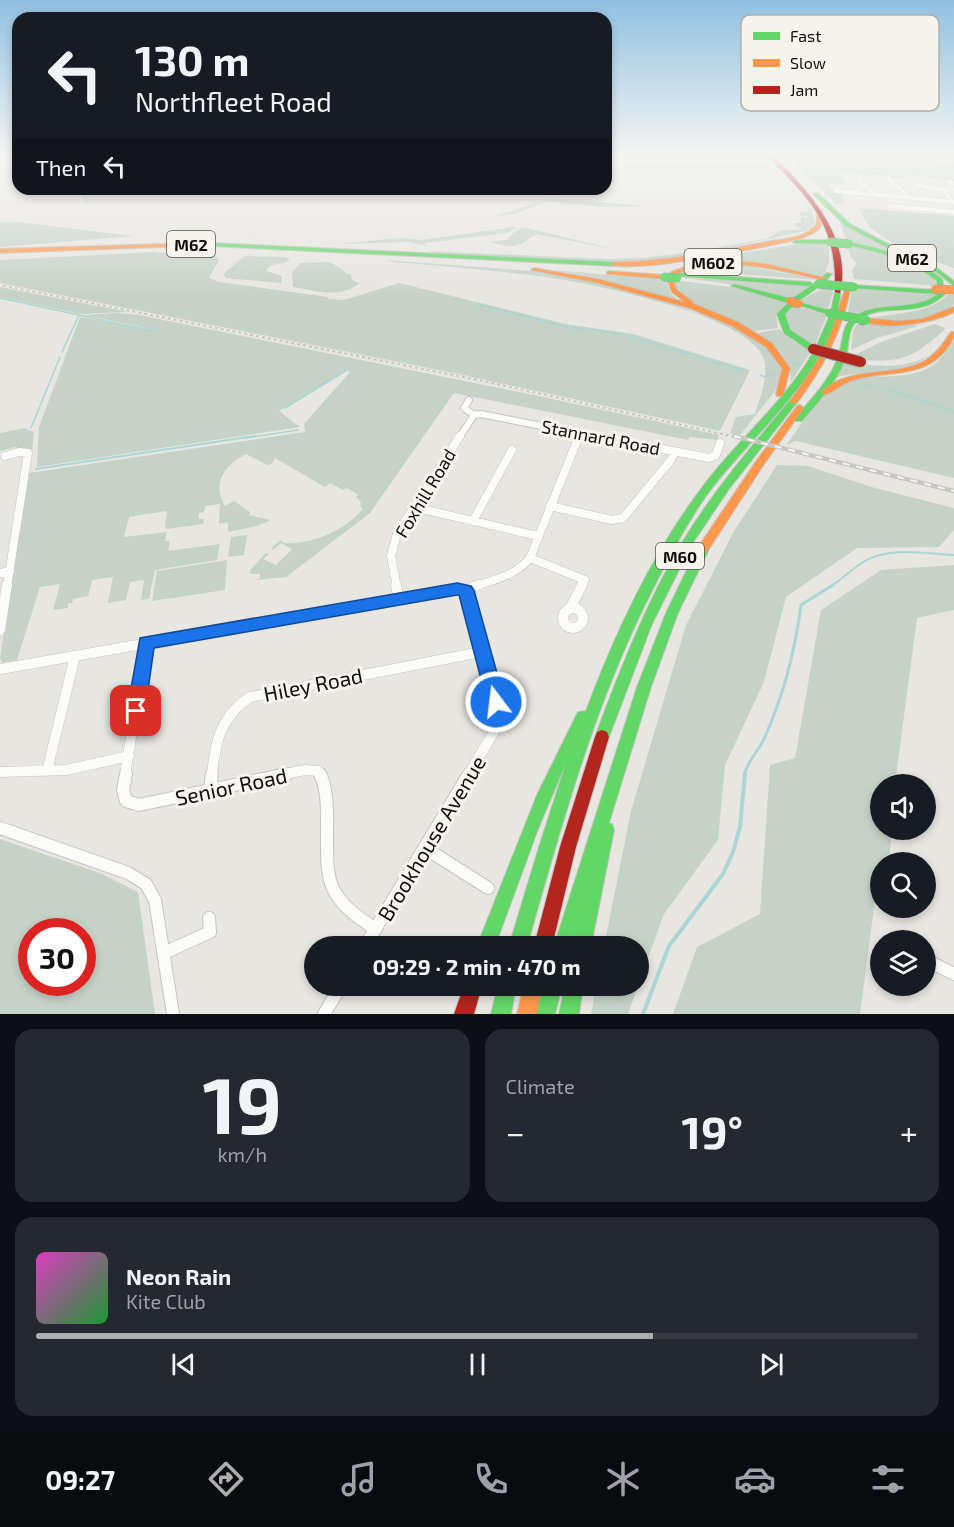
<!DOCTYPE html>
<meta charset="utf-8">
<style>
body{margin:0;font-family:"Exo 2",sans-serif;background:#242831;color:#f1f3f6;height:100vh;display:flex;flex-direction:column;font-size:22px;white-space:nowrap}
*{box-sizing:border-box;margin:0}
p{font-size:20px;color:#9ea1a6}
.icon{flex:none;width:33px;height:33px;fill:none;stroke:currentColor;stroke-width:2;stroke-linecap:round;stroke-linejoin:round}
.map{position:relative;height:1014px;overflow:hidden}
.details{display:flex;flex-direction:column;gap:15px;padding:15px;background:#0d0f14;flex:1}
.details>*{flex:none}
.top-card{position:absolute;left:12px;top:12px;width:600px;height:183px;border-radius:18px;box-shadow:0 3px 9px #0003;background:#171b24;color:#f1f3f6;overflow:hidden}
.controls{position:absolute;left:870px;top:774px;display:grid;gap:12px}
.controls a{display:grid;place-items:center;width:66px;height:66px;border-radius:50%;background:#171b24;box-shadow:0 3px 9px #0003;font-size:30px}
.speed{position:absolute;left:18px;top:918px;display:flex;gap:12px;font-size:30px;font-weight:700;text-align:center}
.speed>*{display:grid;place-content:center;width:78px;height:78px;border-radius:50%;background:#171b24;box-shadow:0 3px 9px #0003;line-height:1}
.speed .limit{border:9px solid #d22;background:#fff;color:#111}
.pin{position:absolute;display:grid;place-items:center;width:51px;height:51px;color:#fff;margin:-26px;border-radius:12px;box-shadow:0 3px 9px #0006}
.me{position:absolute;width:66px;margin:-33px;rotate:345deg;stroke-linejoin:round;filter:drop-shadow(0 0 4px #0008)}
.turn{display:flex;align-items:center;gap:21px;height:126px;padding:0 24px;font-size:27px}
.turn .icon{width:78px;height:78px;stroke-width:2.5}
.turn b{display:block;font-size:42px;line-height:51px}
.then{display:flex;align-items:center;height:57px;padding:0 24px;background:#0003;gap:12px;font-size:22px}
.big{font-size:45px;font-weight:700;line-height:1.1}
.details .tile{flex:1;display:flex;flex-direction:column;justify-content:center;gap:9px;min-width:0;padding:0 21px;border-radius:18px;background:#242831}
.details .dial{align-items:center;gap:0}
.dial b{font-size:78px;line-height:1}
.song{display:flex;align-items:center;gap:18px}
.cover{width:72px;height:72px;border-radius:9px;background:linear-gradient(135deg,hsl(310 70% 55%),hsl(130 70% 35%))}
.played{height:6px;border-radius:3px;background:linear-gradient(90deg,#adaeae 70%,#363941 70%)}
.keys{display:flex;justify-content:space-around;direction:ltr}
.heat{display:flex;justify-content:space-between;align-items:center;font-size:33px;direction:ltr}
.details .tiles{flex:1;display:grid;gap:15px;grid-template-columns:1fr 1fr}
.tile:last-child{grid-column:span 2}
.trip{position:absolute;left:304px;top:936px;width:345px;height:60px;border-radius:30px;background:#171b24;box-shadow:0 3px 9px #0003;font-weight:700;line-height:60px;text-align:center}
.tab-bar{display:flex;height:96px;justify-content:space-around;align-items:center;background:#090b0e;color:#9ea1a6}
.tab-bar .icon{width:42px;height:42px}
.tab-bar .active{color:#adaeae}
.tab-bar b{font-size:27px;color:#f1f3f6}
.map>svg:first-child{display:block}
</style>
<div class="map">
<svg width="954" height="1014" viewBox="0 0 954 1014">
<rect width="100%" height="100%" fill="#e7e6e1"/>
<!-- green -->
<path fill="#c5d3c7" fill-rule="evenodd" d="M786,155H906L948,163L954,168V181L905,174L903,178L840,172L845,185L828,184L830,189L843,191L841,197L845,203L836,204Z
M550,199L640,205L641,207H601L547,201L515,214L495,216Z
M807,206H810L815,222L811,228L805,231L691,256L637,263L436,254L428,251L608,259C662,259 716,248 769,238L781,230H799L801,228L796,226L795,223H801V217H810L797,214L808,211Z
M860,208L954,216V268C928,258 864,239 860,208Z
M839,220L853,229L915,261L881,249L847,242Z
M0,222H17L133,236L0,247Z
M516,227L507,233L424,243L426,246L410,242L337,244L401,238L421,240Z
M522,228H526L618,250L536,234C515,249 515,248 489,242L507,240L513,233Z
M829,243V262L824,276L725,260L722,256L799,244Z
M847,245C874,252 924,259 938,286L854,279L852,270L857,263L851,257Z
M152,252L214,256L219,260L209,278L219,282L328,297V299L344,300L399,283L566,324L633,334L750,370L720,431L459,374L0,283V260Z
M245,256L285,257L290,259L285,263L271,265L266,271L282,276L281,283L226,278L223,274Z
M385,260L532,271L598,282L678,306L739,329L760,342L773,355L781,369L775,391L740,435L730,433L736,417L755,414C760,396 770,375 763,357C744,312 577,280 530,275C497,271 463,268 430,265C416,263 398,264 385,260Z
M329,262C338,265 342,272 351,275L352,280L360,283C339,299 317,291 293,287L292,273L300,263Z
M704,264L741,265L819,280L681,270Z
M553,270L665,280L671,294L684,304L595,277Z
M678,277L815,286L791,300L735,285Z
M673,280L731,287L786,303L776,314L778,328L755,331L690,302L680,296Z
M0,287L128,312L80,314L0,297Z
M825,287L834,288L828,311L798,302Z
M852,289L937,294L925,303L916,305L847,316Z
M947,295H954V304C934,328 891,320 863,319C887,314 931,314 947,295Z
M793,305L827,315L814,347C799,338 788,333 785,315Z
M117,313L139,315L529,394L719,435L717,440L690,437L688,440L454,393L370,513L286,577L256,580L260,578V574H250L251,569L266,553L269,554L263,559L276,565L292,549L281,543L273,550L271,548L281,540L283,543C311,545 346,531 363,508L360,507L361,502L356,497L359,495L347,488L343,490L330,483L325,487L275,458L272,464L268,465L246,454C225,465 211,483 225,506L234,501L250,512L249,515L271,520L257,526L228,532V522L219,524L220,504L205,506L204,512L199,513V519H204L203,524L167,529L165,527L167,511L129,517L124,537L167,532L165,541H170L168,551L220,544L217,560L155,570L149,599L141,600L144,580L130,582L126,600L108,603L113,577L92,580L88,596L73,599L72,603H68V608L53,610L60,584L40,587L17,660L3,663L0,658L29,473L305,432L304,424L350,372L347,370L279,411L300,427L37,467L39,427L80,317L154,330L85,315Z
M858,322L915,325L918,326L877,338L851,350L853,331Z
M935,324L945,328L944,330C910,362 894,364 849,358L881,342Z
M779,329L793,341L811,351L791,382C791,359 776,345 758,333Z
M954,341V478L796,441L786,445C799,428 819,396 837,386C867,369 909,385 936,363C943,357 948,348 954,341Z
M928,356C904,377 863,369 834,378L846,362C874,366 902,370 928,356Z
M25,428L34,432L32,451L15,447L0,451V433Z
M777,465L808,466L875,488L954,508V530L939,547L857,548L786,597L764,682L725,765L718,840L664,914L639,983V946H604L631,811L686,625L734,531Z
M247,535L244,555L228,557L231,537Z
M227,560L225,590L152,601L157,571Z
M954,565V610L917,618L895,784H880V830H892L889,862H880L860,1014H673L697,947L760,914L770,765L795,758L821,610L881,570Z
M0,839L102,874L138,892L155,1014H0ZM32,932H82V982H32Z
M596,986H638L628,1014H591Z"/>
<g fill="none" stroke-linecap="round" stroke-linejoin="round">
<!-- stream-far3 -->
<path stroke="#acd5d6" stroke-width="1.5" d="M79,189L88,202
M0,298L153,331
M478,304L562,326L584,329
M590,329L626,335L744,371
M62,352L79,315
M793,364L800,365
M760,375L765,377L775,373
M860,383L896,392L954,412
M285,408L347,370
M31,428L60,357
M245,438L298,430"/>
<!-- stream-far2 -->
<path stroke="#acd5d6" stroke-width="2" d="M36,469L255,436
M830,587C842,579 853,568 865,561C891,546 925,554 954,555"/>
<!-- stream-far1 -->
<path stroke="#acd5d6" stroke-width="3" d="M744,775C749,759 757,753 764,739C783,697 795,651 801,605L833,585"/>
<!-- stream -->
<path stroke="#acd5d6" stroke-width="4" d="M643,1014L669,946L723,874L733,852L740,827L745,774"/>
<!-- street-far4 casing -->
<g stroke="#c5c4c1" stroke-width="4.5">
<path id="street-far4" d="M887,177L910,198
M859,180L874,194
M949,182L954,183
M916,185L945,190L951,201
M836,191L954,202
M889,206L954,212"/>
</g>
<!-- street-far3 casing -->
<g stroke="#c5c4c1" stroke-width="8">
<path id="street-far3" d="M474,415L481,414L602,438
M459,438L474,415L464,408L469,400
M578,438L580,433"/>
</g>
<!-- street-far2 casing -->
<g stroke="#c5c4c1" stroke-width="9">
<path id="street-far2" d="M594,436L709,458L716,455L720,443
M5,456L19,452L28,453L7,587
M550,506L612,520L623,518L671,460L675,452
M413,507L538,536
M473,521L512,450
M530,558L585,580L581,587
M0,573L10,571
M397,587L391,556L397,534L460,436
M474,587C496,578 514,577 530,558L579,436"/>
</g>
<!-- street-far1 casing -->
<g stroke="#c5c4c1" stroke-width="11">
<path id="street-far1" d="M396,585L399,599
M466,590L478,585
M466,590L496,702L497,727L468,775
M563 618a10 10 0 1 1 20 0a10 10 0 1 1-20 0Z
M570,609L582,585
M0,630L7,585
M0,669L457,589L466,590
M47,771L75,656
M0,772L66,770L129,756
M125,775L146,643
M212,775C215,742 221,716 250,697L481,652
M280,775L305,770L318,771L320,775"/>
</g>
<!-- street casing -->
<g stroke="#c5c4c1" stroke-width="14">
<path id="street" d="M126,774L123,790L126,801L139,805L287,774
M320,774C326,786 327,801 327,815C328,876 319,894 376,929
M210,790L212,774
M0,828L128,873L146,884L155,900L173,1014
M425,848L488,888
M365,946L469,774
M164,953L210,932L209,918
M926,960L954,974
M324,1014L341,986"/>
</g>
<!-- fast casing -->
<g stroke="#c5c4c1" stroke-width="2">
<path id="fast" d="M948,155H952L954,167L952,166Z
M814,193H818L850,224L892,246V248H888L846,226L814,195Z
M796,240H830L833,242L830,244L794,243L793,242Z
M190,242L614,262L617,264L614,266L188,245V243Z
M849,242C883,249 915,257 942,279L945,294C919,320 884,301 858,320C846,329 850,348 845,360C836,383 818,402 802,421H796L794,419L796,417C811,399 830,380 838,357C844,343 840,325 855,316C881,300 913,313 938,294L852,288L851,287L854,285L938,290L937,281C910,259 880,252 847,245L846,244Z
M937,268L954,281V286L935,271L934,270Z
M679,273L810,282L813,284L810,286L677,276L676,275Z
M827,273L832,274C819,290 798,298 785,314L790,330L816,347L830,315L795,304L799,302L831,311L835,292L840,291C841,296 839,302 838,308C825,379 747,439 706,496C686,525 670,555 654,587C595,701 562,824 527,946H509L539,847L566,763L538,829L495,946H477L537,795L578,712L586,711C616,631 654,549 707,481C741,437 786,400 814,351H810L784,333L777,314L788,303L731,286L734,284L792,299L815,283Z
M794,398L798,401L729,489L692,544L652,624L607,742L602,744L597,742L595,737C620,670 646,603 683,541C714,490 753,445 791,399Z
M703,545L707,546L709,549L678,613L651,687L609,823L612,824L614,830L591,946H573L576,934L572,946H554L637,687L666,613L697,549L699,546Z
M498,986H516L511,1014H491Z
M544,986H562L555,1014H535Z
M565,986H583L579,1014H559Z"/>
</g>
<!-- slow casing -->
<g stroke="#c5c4c1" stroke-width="2">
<path id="slow" d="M819,209L822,211C825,230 815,233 799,239C770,246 632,275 611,264L614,262C665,261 715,252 765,242C780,239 801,239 813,228C819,223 817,218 816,211Z
M192,243V245L190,246L0,253V249Z
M729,260L766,264L826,278L823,280C772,269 727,255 676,274L673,280L677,290L693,302L694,304L738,322L772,343L790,368L783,396H777L776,394L782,368L766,347L732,326L689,308L598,283L531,270L534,268L598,279L685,302L672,292L667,280L671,272C690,264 708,261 729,260Z
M609,271L664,275L667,277L664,279L607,274V272Z
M845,290L850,291C841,333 823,368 797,403H791L790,401C805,380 820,359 830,335C836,321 839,304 845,290Z
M954,307V312C933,323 882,332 861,320L865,318L899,321L922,319Z
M951,332H954C954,340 950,345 944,352C921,379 885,370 854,380C843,383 835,391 825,395L821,392C850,364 893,379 926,360C937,353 944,342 951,332Z
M800,405L804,408L764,464L707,552H699L697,549L699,546L757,460L797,406Z
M524,986H542L537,1014H517Z"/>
</g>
<!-- jam casing -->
<g stroke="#c5c4c1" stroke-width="2">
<path id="jam" d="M767,155H772C808,190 853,238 840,293L835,292C837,222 811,202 767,155Z
M602,730L607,732L609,737L576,847L552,946H534L560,847L595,737L597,732Z
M464,986H482L474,1014H454Z"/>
</g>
<!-- street-far4 -->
<use href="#street-far4" stroke="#fbfbfa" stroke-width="4"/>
<!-- street-far3 -->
<use href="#street-far3" stroke="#fbfbfa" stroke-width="6"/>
<!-- street-far2 -->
<use href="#street-far2" stroke="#fbfbfa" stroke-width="8"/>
<!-- street-far1 -->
<use href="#street-far1" stroke="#fbfbfa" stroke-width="10"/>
<!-- street -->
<use href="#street" stroke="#fbfbfa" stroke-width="12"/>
<!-- fast -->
<use href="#fast" fill="#63d668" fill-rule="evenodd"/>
<!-- slow -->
<use href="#slow" fill="#ff974d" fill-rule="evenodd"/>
<!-- jam -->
<use href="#jam" fill="#b3261e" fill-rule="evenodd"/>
<!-- rail-far1 casing -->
<g stroke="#c6c6c4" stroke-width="2">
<path id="rail-far1" d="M0,285L479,380L740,438"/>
</g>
<!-- rail casing -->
<g stroke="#c6c6c4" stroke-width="4.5">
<path id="rail" d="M734,436L954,491"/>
</g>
<!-- rail-far1 -->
<use href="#rail-far1" stroke="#f7f5eb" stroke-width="1.5" stroke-dasharray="3" stroke-linecap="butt"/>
<!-- rail -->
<use href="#rail" stroke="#f7f5eb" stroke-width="2" stroke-dasharray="7" stroke-linecap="butt"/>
<!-- fast-bridge-far1 casing -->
<g stroke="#90a0a2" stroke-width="9" stroke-linecap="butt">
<path id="fast-bridge-far1" d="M830,242L849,244
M664,277L677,278
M818,284L854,287
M829,313L865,320"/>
</g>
<!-- fast-bridge casing -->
<g stroke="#90a0a2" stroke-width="12" stroke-linecap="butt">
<path id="fast-bridge" d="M861,319L865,320"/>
</g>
<!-- slow-bridge casing -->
<g stroke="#90a0a2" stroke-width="9" stroke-linecap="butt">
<path id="slow-bridge" d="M935,289L954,290
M790,301L799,304"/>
</g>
<!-- jam-bridge casing -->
<g stroke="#90a0a2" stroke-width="12" stroke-linecap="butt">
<path id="jam-bridge" d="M813,349L861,362"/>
</g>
<!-- fast-bridge-far1 -->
<use href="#fast-bridge-far1" stroke="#63d668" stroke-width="8"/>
<!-- fast-bridge -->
<use href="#fast-bridge" stroke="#63d668" stroke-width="10"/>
<!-- slow-bridge -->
<use href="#slow-bridge" stroke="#ff974d" stroke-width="8"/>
<!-- jam-bridge -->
<use href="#jam-bridge" stroke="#b3261e" stroke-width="10"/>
</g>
<!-- sky -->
<linearGradient id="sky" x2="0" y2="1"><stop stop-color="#90c1e1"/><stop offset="0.52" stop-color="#f4f4f2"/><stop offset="1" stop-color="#f4f4f2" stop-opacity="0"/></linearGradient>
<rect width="954" height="297" fill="url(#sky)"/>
<!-- route -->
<path fill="#1a73e8" stroke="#114b97" stroke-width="1.5" d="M457,583L471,586L474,590L505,702L502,707L496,710L489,707L487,702L459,595H457L154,648L145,711L143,716L136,719L130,716L127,711L140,638Z"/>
<g text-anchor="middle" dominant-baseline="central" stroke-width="6" stroke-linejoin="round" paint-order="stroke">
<!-- shield labels -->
<g fill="#f7f5eb" stroke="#54534e" stroke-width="1.5">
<rect x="167" y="231" width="48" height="26" rx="4.5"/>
<rect x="888" y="245" width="48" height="26" rx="4.5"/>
<rect x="684.5" y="249" width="57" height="26" rx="4.5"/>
<rect x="656" y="543" width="48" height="26" rx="4.5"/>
</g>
<g font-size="16" font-weight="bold" fill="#0e0d0a">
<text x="191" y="244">M62</text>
<text x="912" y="258">M62</text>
<text x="713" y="262">M602</text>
<text x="680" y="556">M60</text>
</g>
<!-- street labels -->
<g font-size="18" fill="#0e0d0a" stroke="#f7f5eb">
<text transform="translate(601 437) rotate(11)">Stannard Road</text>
<text transform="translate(425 493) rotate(-59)">Foxhill Road</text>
</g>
<!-- near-street labels -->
<g font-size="21" fill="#0e0d0a" stroke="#f7f5eb">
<text transform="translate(313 684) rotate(-11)">Hiley Road</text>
<text transform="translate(231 786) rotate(-12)">Senior Road</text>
<text transform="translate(431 838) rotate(-59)">Brookhouse Avenue</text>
</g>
</g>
<!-- legend -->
<rect x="741" y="15" width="198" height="96" rx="9" fill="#f7f5eb" stroke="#b1afa8" stroke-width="1.5"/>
<rect x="753" y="32" width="27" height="8" fill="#63d668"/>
<rect x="753" y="59" width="27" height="8" fill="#ff974d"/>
<rect x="753" y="86" width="27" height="8" fill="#b3261e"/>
<g font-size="16" fill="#0e0d0a">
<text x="790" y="42">Fast</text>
<text x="790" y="69">Slow</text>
<text x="790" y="96">Jam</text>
</g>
</svg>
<div class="controls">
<a><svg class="icon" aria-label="sound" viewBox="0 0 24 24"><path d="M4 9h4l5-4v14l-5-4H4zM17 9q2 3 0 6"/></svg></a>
<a><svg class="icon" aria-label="search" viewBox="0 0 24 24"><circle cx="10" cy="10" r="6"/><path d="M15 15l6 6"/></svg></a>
<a><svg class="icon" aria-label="layers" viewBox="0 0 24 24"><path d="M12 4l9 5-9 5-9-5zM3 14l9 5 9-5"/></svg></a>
</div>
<div class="speed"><div class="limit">30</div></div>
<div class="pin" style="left:136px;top:711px;background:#d93025"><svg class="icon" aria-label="arrive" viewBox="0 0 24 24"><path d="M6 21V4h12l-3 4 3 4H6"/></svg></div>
<svg class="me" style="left:496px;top:702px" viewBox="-20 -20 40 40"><circle r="17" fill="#1a73e8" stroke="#fff" stroke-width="3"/><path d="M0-11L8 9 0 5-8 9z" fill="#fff"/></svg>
<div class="trip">09:29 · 2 min · 470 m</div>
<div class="top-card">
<div class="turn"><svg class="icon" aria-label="left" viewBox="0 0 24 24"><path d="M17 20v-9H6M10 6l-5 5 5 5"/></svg><div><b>130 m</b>Northfleet Road</div></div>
<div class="then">Then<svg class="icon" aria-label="left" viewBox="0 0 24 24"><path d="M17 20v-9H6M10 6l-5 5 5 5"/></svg></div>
</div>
</div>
<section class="details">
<div class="tiles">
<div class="tile dial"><b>19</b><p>km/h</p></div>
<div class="tile"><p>Climate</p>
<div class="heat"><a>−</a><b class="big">19°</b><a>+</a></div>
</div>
<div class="tile">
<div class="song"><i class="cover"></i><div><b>Neon Rain</b><p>Kite Club</p></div></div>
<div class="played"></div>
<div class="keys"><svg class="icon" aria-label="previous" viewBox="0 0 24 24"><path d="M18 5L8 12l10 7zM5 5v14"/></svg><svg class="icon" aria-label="pause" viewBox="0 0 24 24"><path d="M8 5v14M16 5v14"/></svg><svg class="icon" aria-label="next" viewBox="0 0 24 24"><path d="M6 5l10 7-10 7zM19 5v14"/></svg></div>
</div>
</div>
</section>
<nav class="tab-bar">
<b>09:27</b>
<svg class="icon active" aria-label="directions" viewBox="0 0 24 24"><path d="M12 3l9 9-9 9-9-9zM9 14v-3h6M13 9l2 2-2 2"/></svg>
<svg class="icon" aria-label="music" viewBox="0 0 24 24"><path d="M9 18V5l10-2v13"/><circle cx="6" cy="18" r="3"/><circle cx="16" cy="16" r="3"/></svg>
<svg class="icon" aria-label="phone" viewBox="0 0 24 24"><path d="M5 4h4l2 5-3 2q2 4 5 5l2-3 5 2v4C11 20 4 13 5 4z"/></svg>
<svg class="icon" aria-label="climate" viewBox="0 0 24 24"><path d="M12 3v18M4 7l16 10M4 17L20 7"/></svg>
<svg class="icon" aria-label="car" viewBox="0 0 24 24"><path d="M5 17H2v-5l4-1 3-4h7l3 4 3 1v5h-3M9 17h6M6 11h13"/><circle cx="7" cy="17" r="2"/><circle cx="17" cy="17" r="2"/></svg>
<svg class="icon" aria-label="filters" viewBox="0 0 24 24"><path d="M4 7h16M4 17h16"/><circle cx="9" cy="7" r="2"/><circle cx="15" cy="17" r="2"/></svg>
</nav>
